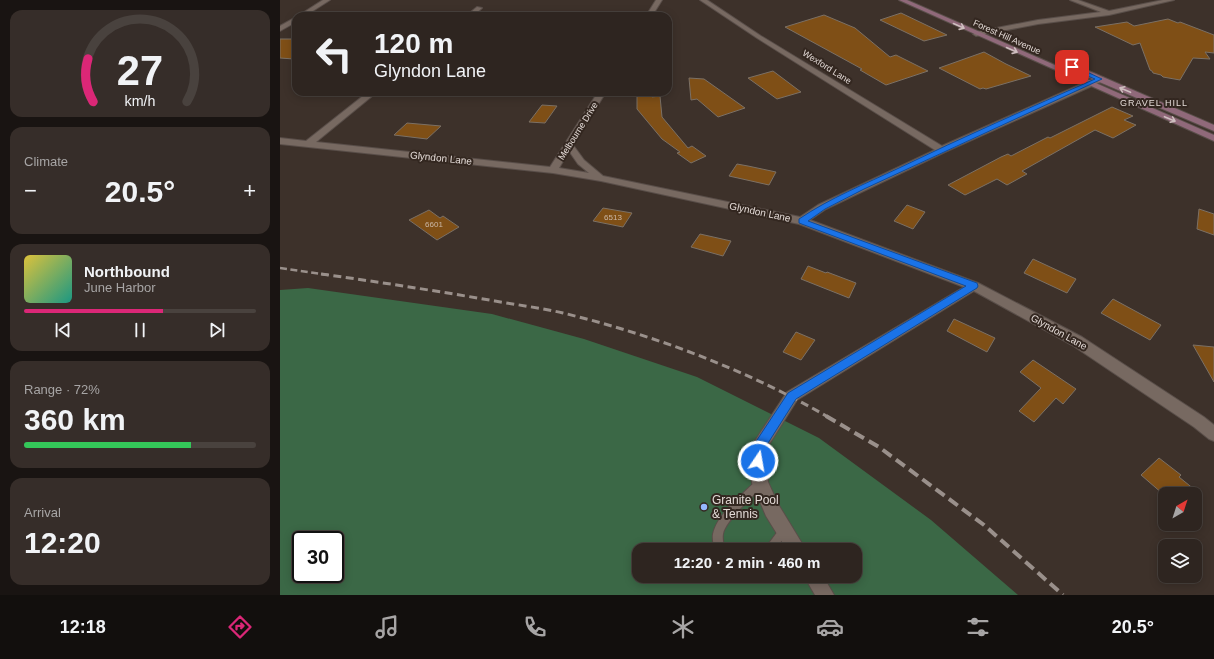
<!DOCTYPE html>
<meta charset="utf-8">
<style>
body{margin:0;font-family:Helvetica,sans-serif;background:#362d29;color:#f1f3f6;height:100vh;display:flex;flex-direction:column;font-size:15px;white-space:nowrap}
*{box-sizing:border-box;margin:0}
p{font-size:13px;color:#a7a5a5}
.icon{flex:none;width:22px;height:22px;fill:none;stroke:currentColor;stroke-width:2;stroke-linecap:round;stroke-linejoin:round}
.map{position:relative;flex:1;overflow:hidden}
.details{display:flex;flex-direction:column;gap:10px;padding:10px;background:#191412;width:280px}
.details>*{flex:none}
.banner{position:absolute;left:12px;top:12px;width:380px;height:84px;border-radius:12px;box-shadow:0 2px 10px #0003,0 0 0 1px #49423e;background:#2e2520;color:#f1f3f6;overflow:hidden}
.needle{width:26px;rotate:39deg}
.fabs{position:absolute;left:878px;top:487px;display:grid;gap:8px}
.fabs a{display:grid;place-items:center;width:44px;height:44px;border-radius:8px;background:#2e2520;box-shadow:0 2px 10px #0003,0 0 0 1px #49423e;font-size:20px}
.speed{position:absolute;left:12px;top:531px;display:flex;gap:8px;font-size:20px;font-weight:700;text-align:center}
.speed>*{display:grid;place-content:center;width:52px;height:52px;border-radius:50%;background:#2e2520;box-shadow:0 2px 10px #0003,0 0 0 1px #49423e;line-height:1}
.speed .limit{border:2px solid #111;border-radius:6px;background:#fff;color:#111}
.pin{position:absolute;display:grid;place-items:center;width:34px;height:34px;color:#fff;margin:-17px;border-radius:8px;box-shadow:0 2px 6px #0006}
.me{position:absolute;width:44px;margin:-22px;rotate:12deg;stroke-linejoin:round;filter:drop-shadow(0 0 3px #0008)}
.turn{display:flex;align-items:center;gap:14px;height:84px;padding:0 16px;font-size:18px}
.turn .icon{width:52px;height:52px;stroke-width:2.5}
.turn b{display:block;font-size:28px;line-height:34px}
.big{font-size:30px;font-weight:600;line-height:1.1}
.details .tile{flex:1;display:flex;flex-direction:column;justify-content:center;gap:6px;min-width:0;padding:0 14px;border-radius:12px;background:#362d29}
.details .dial{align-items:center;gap:0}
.dial svg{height:104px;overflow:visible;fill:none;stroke:#49423e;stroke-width:7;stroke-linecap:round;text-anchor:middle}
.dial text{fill:#f1f3f6;stroke:none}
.song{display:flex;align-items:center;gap:12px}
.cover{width:48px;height:48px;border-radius:6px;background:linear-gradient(135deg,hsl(50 70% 55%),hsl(170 70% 35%))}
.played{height:4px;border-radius:2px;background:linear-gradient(90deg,#db2777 60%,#49423e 60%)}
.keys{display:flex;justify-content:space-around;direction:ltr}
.heat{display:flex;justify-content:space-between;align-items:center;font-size:22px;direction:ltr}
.charge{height:6px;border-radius:3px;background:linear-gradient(90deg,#34c759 72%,#49423e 0)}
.trip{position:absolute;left:352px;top:543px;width:230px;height:40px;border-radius:12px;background:#2e2520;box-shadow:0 2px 10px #0003,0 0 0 1px #49423e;font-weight:600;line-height:40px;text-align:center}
.tabs{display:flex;height:64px;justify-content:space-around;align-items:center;background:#120f0d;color:#a7a5a5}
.tabs .icon{width:28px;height:28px}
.tabs .selected{color:#db2777}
.tabs b{font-size:18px;color:#f1f3f6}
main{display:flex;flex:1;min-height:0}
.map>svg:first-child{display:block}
</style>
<main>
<section class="details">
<div class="tile dial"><svg viewBox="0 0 100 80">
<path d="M14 69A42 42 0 1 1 86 69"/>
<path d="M14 69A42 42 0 0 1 10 36" stroke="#db2777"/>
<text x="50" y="56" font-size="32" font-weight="700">27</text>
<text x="50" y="72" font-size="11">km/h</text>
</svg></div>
<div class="tile"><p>Climate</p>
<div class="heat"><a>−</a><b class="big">20.5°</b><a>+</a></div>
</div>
<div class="tile">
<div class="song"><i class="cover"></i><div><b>Northbound</b><p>June Harbor</p></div></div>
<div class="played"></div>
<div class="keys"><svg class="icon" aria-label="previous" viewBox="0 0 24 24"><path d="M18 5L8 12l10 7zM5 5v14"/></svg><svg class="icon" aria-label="pause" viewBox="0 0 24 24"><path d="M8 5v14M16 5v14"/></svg><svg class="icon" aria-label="next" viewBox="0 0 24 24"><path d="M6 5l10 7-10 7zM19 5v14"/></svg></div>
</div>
<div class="tile"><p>Range · 72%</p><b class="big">360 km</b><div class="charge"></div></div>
<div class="tile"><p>Arrival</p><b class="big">12:20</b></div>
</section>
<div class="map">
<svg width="934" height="595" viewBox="0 0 934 595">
<rect width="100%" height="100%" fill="#3d312a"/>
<!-- green -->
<path fill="#3b6846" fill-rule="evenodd" d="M28,288L212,314L304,339L417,377L539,438L651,520L738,595H0V290ZM21,540H55V574H21ZM359,550H575V576H359Z"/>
<!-- building -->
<path fill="#7f4f16" stroke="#7b7065" d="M621,13L667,35L644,41L600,20Z
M544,15L575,28L610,57L616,55L648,71L606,85L580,70L582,69L505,27Z
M888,19L898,23L900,22L934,35V53L925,52L930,59L913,58L900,80L883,77L881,75L873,73L872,71L870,70L860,43L853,45L815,27L847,22L854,26Z
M0,39H16V53L14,59L0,58Z
M704,52L726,64L751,76L706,89L703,88L700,89L659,68Z
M493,71L521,92L497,99L468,78Z
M409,78L424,79L465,108L438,117L417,99L411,100Z
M372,93V97L380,96L382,117L408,148L412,146L426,156L411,163L397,153L400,152L382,139L357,109V94Z
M262,105L277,106L265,123L249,122Z
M832,107L853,116L844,120L856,125L833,138L815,130L742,171L747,174L727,185L717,179L685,195L668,185L721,157L728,154L731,156L768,137L770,138Z
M127,123L161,126L147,139L114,135Z
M457,164L468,166L496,172L489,185L449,176Z
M627,205L645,212L633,229L614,221Z
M323,208L352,213L343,227L313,221Z
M919,209L934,214V235L917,229Z
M149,210L160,218L163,216L179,227L157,240L129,220Z
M420,234L451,241L443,256L411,247Z
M753,259L796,279L787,293L744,273Z
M528,266L546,273L547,272L576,283L569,298L521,279Z
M833,299L881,325L870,340L821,313Z
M674,319L715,338L707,352L667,331Z
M516,332L535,340L521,360L503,352Z
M913,345L934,347V382Z
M753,360L796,389L783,404L776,398L754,422L739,411L761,388L740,372Z
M879,458L901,475L899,477L920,494H883L861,475Z"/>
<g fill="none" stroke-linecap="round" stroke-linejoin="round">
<!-- service casing -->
<g stroke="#594e49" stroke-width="2">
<path id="service" d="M480,478L483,480L485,483L483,486C473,496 445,521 443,534C442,539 444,545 444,550H434C434,545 432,539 433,534C437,514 463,494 477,480Z
M504,525L507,527L509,530L495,550H484L501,527Z"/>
</g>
<!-- minor casing -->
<g stroke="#594e49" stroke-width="2">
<path id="minor" d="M43,0H50L25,16H18Z
M376,0H382L372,16H366Z
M420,0H427L481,36L662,146L817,77H823V81L665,152L546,209L530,220L698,283L802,337L924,417L934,425V441L929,439L914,427L792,345L694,291L517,400L485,451L488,482L498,504L526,550H507L486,516L472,483L469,450L507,392L684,287L519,224L321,181L273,173L0,144V138L26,141L88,92H97L36,142L270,167L318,92H326L293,145L304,160L323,176L520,217L538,205L655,150L477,38ZM289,151L298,164L309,173L279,168Z
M790,0H798L829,11L883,0H894L829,15L758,24L696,36L693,34L696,32L758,20L821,12Z
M197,7L202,8L193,16H186Z
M16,17V22L0,31V26Z
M524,576H543L554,595H535Z"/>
</g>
<!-- secondary casing -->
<g stroke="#594e49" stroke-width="2">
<path id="secondary" d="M619,0H627L934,135V141Z
M789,65H795L934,125V131L789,69Z"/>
</g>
<!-- service -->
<use href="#service" fill="#776961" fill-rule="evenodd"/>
<!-- minor -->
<use href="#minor" fill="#776961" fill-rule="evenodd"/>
<!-- secondary -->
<use href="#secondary" fill="#90697a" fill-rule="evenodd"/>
<!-- rail-far2 -->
<path stroke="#9a908b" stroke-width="2.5" stroke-dasharray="7 3.5" stroke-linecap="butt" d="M0,268L48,275"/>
<!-- rail-far1 -->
<path stroke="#9a908b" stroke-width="3" stroke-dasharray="8 4.5" stroke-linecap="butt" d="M41,274C99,282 157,291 215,301C238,305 261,308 283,313C374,335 467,370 548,417"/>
<!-- rail -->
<path stroke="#9a908b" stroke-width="4" stroke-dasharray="11 5.5" stroke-linecap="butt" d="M546,416L599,447L704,525L783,595"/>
</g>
<!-- one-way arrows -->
<defs><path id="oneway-shaft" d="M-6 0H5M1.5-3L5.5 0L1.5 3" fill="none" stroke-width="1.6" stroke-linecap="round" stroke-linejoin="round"/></defs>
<g stroke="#cebebf">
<use href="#oneway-shaft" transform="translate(679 26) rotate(24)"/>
<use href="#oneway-shaft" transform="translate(732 50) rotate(24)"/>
<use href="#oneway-shaft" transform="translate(845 90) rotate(-157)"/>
<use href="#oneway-shaft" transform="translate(890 119) rotate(23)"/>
</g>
<!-- route -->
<path fill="#1a73e8" stroke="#114b97" d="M790,66H794L822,79L584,189L545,209L528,221L697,283L698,286L697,288L516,399L483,451L484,461L482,465L478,467L474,465L471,450L473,446L508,393L686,286L519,223V219C550,198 585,184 619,168C683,137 749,108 815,79L790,69Z"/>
<!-- markers -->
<circle fill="#95b7fd" stroke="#332720" stroke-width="1.5" cx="424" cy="507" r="4"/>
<g text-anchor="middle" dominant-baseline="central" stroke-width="4" stroke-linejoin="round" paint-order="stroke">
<!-- number labels -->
<g font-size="8" fill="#cab7a6">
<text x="333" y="217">6513</text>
<text x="154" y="224">6601</text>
</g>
<!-- far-street labels -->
<g font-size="9" fill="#e3dad6" stroke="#332720">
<text transform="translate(727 37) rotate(24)">Forest Hill Avenue</text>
<text transform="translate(547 67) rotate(32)">Wexford Lane</text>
<text transform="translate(298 131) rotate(-58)">Melbourne Drive</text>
</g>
<!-- far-neighbourhood labels -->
<g font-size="9" letter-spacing="1" fill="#e3dad6" stroke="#332720">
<text x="874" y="103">GRAVEL HILL</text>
</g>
<!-- street labels -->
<g font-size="10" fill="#e3dad6" stroke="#332720">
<text transform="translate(161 158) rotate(6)">Glyndon Lane</text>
<text transform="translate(480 212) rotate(12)">Glyndon Lane</text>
<text transform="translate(779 332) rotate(29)">Glyndon Lane</text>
</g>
<!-- near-poi labels -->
<g font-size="12" fill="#e3dad6" stroke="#332720" text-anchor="start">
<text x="432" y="500">Granite Pool<tspan x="432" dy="14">&amp; Tennis</tspan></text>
</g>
</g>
</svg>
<div class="fabs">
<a><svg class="needle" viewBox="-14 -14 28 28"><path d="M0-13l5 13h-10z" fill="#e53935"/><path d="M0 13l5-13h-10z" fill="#a7a5a5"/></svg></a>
<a><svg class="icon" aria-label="layers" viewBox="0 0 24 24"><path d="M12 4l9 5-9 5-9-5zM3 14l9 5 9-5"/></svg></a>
</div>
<div class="speed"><div class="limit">30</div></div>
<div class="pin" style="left:792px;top:67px;background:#d93025"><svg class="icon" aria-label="arrive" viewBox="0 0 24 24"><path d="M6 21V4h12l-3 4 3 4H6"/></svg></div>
<svg class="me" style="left:478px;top:461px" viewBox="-20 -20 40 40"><circle r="17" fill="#1a73e8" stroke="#fff" stroke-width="3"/><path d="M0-11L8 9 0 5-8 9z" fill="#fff"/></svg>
<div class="trip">12:20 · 2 min · 460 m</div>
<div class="banner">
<div class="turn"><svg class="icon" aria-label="left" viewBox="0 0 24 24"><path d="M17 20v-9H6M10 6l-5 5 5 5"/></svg><div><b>120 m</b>Glyndon Lane</div></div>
</div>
</div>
</main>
<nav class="tabs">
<b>12:18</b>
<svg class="icon selected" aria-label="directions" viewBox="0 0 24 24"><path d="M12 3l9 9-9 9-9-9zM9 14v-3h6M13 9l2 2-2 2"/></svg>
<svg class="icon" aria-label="music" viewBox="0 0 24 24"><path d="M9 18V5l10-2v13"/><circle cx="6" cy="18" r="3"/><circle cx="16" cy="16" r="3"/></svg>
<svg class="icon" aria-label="phone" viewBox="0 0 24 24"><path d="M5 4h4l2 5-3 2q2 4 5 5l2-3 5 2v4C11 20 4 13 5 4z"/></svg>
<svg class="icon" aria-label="climate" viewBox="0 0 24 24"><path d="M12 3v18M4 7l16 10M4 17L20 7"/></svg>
<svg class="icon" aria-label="car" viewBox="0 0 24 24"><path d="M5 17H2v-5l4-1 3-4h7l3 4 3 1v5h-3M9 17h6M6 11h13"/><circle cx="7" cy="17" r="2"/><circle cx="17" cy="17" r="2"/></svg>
<svg class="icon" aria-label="filters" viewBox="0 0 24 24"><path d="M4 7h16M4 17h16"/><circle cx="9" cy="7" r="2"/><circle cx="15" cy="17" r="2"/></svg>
<b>20.5°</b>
</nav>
